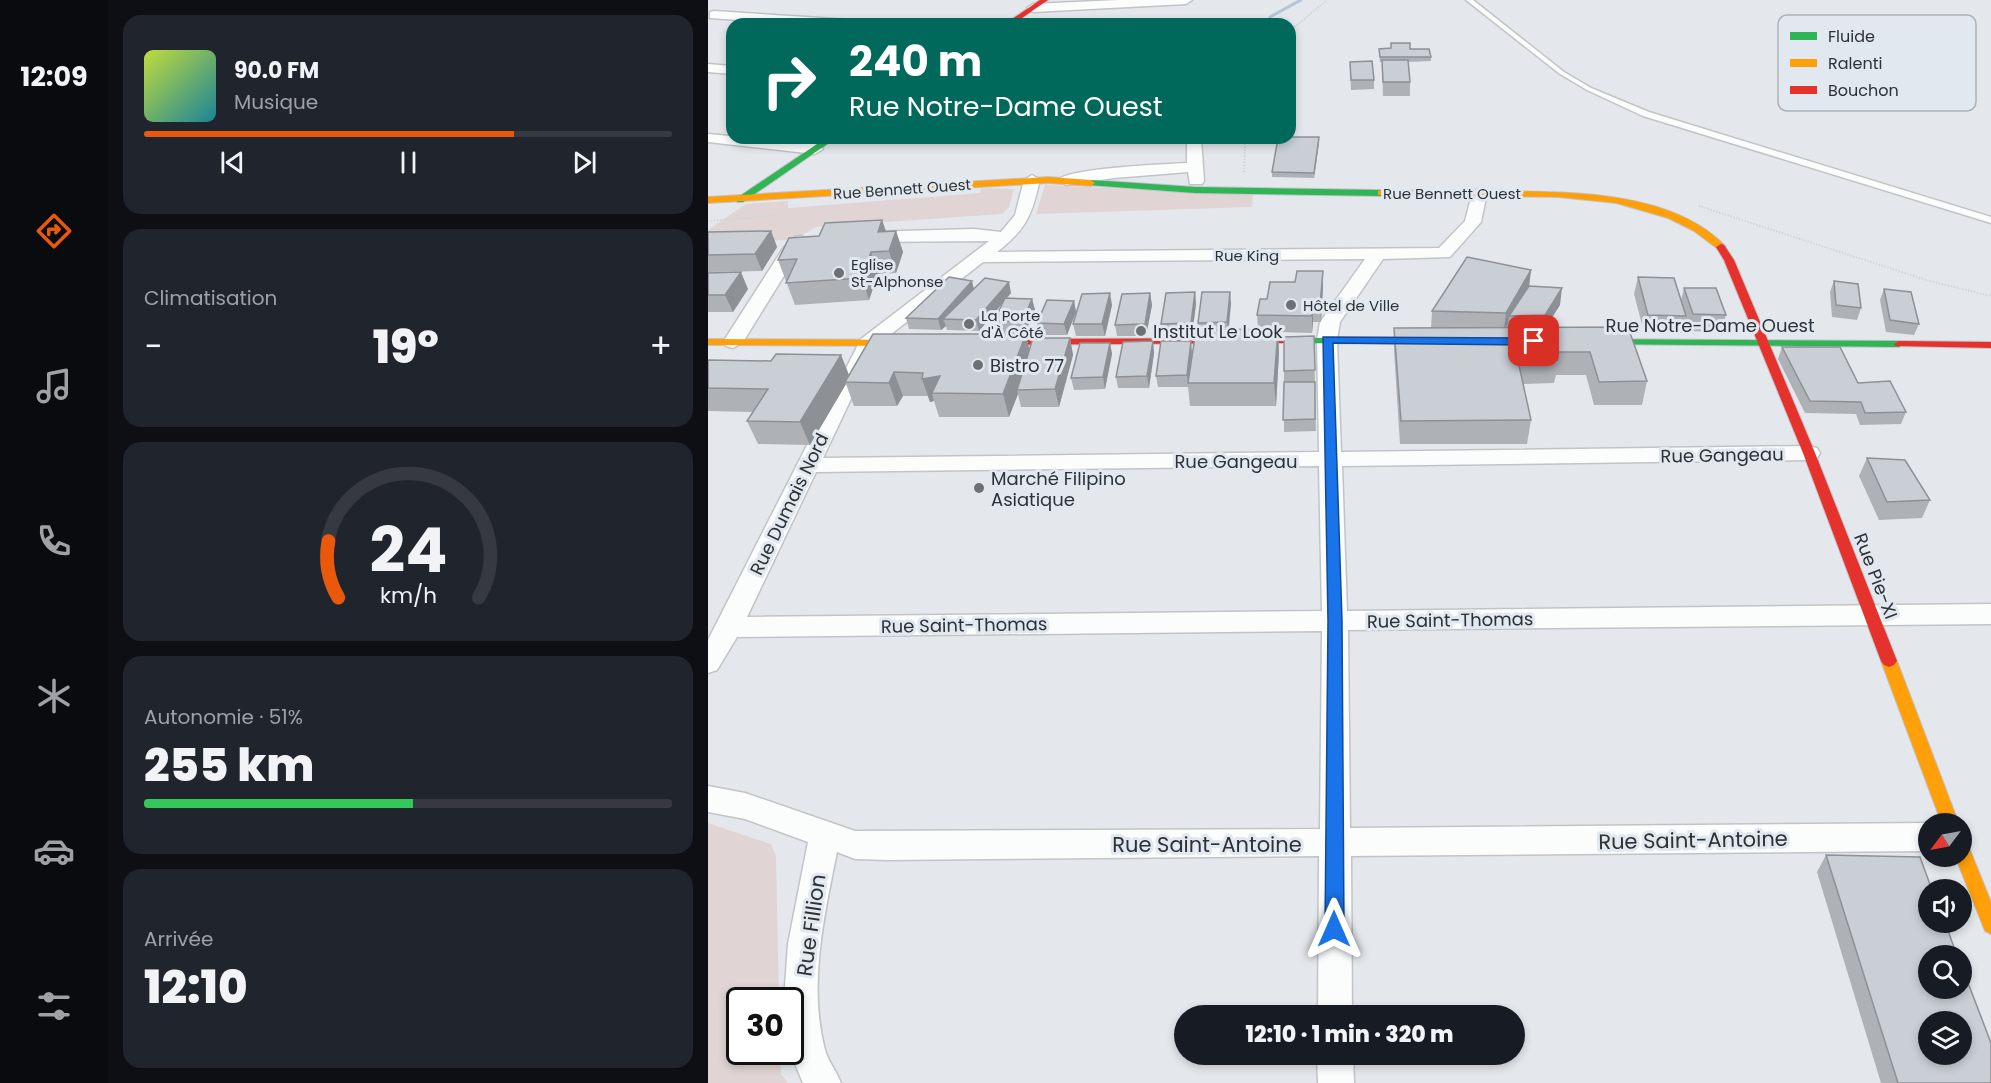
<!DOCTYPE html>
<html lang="fr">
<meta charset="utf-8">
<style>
body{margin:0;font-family:Poppins,sans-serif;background:#20242c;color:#f1f3f6;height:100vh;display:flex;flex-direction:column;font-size:22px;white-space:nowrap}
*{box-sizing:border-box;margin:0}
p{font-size:20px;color:#9ea1a6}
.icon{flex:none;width:33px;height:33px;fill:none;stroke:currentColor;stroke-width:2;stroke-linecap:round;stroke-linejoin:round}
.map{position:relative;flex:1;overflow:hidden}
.panel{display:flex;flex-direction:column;gap:15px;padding:15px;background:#0d0f14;width:600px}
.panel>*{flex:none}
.guide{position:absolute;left:18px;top:18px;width:570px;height:126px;border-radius:18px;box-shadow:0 3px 9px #0003;background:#00695c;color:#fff;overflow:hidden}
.needle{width:39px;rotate:238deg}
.tools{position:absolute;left:1210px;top:813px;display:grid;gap:12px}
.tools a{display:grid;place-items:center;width:54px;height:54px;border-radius:50%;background:#171b24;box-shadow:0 3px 9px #0003;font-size:30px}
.speed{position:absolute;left:18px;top:987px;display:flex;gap:12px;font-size:30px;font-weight:700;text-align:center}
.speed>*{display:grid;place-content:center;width:78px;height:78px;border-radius:50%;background:#171b24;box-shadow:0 3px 9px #0003;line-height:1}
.speed .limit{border:3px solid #111;border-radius:9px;background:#fff;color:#111}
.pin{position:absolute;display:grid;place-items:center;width:51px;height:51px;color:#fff;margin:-26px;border-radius:12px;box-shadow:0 3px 9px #0006}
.me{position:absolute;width:66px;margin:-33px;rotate:0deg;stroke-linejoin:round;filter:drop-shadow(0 0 4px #0008)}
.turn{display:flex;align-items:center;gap:21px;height:126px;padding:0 24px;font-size:27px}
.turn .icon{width:78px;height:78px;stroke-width:2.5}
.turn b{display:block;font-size:42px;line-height:51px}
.big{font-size:45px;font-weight:800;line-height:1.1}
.panel .widget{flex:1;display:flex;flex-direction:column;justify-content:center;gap:9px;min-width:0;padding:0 21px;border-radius:18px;background:#20242c}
.panel .dial{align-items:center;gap:0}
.dial svg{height:156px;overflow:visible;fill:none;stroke:#363941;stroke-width:7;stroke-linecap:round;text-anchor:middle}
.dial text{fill:#f1f3f6;stroke:none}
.song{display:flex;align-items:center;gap:18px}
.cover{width:72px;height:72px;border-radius:9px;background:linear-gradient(135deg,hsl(70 70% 55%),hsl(190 70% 35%))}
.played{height:6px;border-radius:3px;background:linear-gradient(90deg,#ea580c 70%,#363941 70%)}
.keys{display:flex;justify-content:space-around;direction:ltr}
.heat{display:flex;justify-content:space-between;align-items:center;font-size:33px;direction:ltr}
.charge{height:9px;border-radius:4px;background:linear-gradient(90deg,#34c759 51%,#363941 0)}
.trip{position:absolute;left:466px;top:1005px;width:351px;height:60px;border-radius:30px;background:#171b24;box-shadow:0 3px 9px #0003;font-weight:800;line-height:60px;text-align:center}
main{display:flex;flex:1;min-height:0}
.dock{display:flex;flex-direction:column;width:108px;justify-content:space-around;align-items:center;background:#090b0e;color:#9ea1a6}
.dock .icon{width:42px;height:42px}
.dock .on{color:#ea580c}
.dock b{font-size:27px;color:#f1f3f6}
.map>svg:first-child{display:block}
</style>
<main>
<nav class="dock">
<b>12:09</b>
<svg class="icon on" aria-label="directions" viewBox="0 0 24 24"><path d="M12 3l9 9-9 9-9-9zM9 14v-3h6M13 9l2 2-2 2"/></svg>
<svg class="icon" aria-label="music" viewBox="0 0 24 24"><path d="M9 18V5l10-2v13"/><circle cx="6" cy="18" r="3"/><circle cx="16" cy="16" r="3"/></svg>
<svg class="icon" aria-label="phone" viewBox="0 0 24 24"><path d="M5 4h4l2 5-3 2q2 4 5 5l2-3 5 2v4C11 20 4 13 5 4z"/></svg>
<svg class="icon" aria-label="climate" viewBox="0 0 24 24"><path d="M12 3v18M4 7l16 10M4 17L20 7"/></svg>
<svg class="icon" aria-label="car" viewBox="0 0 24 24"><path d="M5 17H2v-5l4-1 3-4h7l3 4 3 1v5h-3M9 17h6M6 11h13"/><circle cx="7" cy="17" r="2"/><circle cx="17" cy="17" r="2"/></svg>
<svg class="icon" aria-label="filters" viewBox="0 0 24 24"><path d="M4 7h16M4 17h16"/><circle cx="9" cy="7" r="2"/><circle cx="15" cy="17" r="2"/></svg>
</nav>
<section class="panel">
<div class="widget">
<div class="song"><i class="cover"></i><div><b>90.0 FM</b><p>Musique</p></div></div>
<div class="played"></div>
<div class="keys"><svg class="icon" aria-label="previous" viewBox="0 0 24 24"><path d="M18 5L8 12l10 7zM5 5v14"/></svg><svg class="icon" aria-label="pause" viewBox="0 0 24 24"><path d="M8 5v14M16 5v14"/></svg><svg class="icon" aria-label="next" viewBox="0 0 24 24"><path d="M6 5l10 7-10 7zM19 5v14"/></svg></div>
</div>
<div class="widget"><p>Climatisation</p>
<div class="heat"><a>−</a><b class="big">19°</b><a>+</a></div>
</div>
<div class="widget dial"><svg viewBox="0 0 100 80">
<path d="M14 69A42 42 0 1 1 86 69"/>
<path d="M14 69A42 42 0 0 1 9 40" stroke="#ea580c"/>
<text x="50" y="56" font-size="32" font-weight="700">24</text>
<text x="50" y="72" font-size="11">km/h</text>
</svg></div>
<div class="widget"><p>Autonomie · 51%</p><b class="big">255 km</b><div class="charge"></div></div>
<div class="widget"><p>Arrivée</p><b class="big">12:10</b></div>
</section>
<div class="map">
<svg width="1283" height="1083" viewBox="0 0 1283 1083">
<rect width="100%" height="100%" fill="#e4e8ec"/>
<!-- green -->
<path fill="#e0d5d4" d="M337,185L545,195L544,207L328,214Z
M273,188L306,189L301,207L294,214L108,227L87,240L0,242V230L38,204L80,201V208L272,193Z
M0,823L63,844L68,856L71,1000H32V1052H72L73,1074L80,1083H0Z"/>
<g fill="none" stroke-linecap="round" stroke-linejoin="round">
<!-- stream -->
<path stroke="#b6c5d6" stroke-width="3" d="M559,24L562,17L593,0"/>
<!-- lane casing -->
<g stroke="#c1c4c7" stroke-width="3">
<path id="lane" d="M758,0H765L856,72L883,88L941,112L1283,217V223L935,116L879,90L852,74Z"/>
</g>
<!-- street casing -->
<g stroke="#c1c4c7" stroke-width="3">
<path id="street" d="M410,0H484L478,4L325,12L319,8L325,4Z
M6,11L144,20L150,24H88L2,18V12Z
M0,64L24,66V74L0,72Z
M0,134L107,144L115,149L107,154L0,142Z
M479,138H493L496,181L494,184H482L480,172L406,178L358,185L350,180C360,168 459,164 479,163Z
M324,175L332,180C323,217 319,228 289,252L731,248L757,221L765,190H777L779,193L773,222L742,257L675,259L632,322L629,340L633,452L1101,446L1109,448L1112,453L1109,458L1101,460L634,466L639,611L1283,604V624L640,630L642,828L1221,823V851L643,856L644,1016H610L611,856L180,860L147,859L129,852C116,916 100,985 117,1050C120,1061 129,1072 133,1083H95L82,1052V1000H76L80,944L100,842L37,819L0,812V786L37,793L147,831L612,829L614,631L29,637L9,670L0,673V640L153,339L281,241L157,242L148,237L157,232L266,229L293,232L307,215L316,180ZM657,259L612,322L609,340L611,452L115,458L168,346L275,262ZM611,466L614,611L39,617L108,472Z
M93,236L102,241L92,250L35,342L25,348L18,346L15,342L76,247L87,237Z
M609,1054H645L646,1083H610Z"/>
</g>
<!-- fast casing -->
<g stroke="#c1c4c7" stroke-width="2">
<path id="fast" d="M118,138H128L35,202H29V198Z
M383,180L487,187L673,190L678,193L673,196L487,193L380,185V181Z
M577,338H729L734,341L729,344L573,343V339Z
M880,339L1191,341L1196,344L1191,347L876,344L875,342Z"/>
</g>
<!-- slow casing -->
<g stroke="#c1c4c7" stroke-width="2">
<path id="slow" d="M340,177L383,180L387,183L383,186L340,183L0,203V197Z
M673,190C708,190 743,191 778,191C852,192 963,188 1018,247L1010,249L986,231L960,218L908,203L850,197L670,195V191Z
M0,339L204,340L209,343L204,346L0,345Z
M1181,655L1186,657L1189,661L1251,824H1234L1173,661L1176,657Z
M1254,843L1260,845L1283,902V934L1277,931L1247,856H1254Z"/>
</g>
<!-- jam casing -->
<g stroke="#c1c4c7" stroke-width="2">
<path id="jam" d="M332,0H340L305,24H297Z
M1013,244L1016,245L1026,260L1107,453L1189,661L1186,665L1181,667L1176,665L1173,661L1095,453L1016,260L1008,247Z
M577,338L581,339V343L274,345L269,342L274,339Z
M1191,341L1283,342V348L1187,346L1186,344Z"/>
</g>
<!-- path -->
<path stroke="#d3d4d6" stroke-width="2" stroke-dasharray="1.5 1.5" stroke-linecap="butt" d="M582,31L619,0
M534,138L537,146L536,174
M991,206L1218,280L1283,296
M0,221L72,215"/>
<!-- lane -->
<use href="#lane" fill="#fbfcfc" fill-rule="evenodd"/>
<!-- street -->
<use href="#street" fill="#fbfcfc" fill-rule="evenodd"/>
<!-- fast -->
<use href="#fast" fill="#30b455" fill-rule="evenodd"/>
<!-- slow -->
<use href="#slow" fill="#ff9f0a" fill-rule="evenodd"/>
<!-- jam -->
<use href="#jam" fill="#e5322d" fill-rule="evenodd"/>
</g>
<!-- wall -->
<path fill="#aeb2b7" d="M671,49H702L723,57V61L700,62L702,82V96H675L674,62H672Z
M642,62L666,80V89L643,90Z
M611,137L606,178L564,177V172Z
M174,220L178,231H188L195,252L188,273L170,274L161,300L87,305L70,260L111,236Z
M63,231L69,247L54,271L2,272L40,289L25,312H0V232Z
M823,270L821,286L852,305L838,327L939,381L934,405H886L878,375H848L846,383L815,384L823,420L819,444H692L686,351V328H723L724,311Z
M930,277L973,300L976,288L1018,315L1013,332L981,331L977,320L974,333L936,332L926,294Z
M1126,281L1153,308L1149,320L1124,317L1122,292Z
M266,288L303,293L299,298L324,299L327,310L317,333H289L286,321L295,303L271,331L239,330L238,326L233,330L201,329L198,318Z
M615,288L613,322H605L604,333L570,332L571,352L568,406H482L480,387H450L448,376L484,353L491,330L490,323L523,303L521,329H550L549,315L559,299Z
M1176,289L1211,324L1206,335L1178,332L1172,300Z
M487,292L488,304L484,335H455L453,324Z
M442,293L444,305L438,336H409L407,325Z
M366,301L368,312L359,335H331L329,323Z
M404,305L397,336H368L365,324Z
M606,336L608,431L576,432V371Z
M362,338L365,355L351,407H313L310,394L301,417H231L226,401L222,402L220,396H195L189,406H146L138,384L102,445L50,444L39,421L45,412L0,411V360L63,361L133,355L141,375L322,350Z
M445,341L446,353L441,388H410L408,377Z
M402,343L404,354L397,389L366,390L363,378Z
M1074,347L1150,383L1198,412L1193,424L1152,425L1148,414L1097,413L1070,359Z
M1159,458L1222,500L1214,518L1171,520L1151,476Z
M1118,855L1283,1083H1173L1109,872Z"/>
<!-- shaded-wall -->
<path fill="#8d9195" d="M611,137V143L606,178V173Z
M174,220L181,241L170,232Z
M63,231L69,247L54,271L47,254Z
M188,231L195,252L188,273L181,251Z
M163,252L170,274L161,300L154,278Z
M823,270L821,287L801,316L800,323L796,330L798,313Z
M615,271V288L613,322L612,305Z
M33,272L40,289L25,312L17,295Z
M264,281L267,293L235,319L238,326L233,330L230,319Z
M301,282L303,293L271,331L268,320Z
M854,288L852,305L834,333L837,315Z
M487,292L488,304L484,335L483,323Z
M522,292L523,303L520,334L519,322Z
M402,293L404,305L397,336L394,324Z
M442,293L444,305L438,336L437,324Z
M324,299L327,310L317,333L314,322Z
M366,301L368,312L359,335L356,324Z
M605,304V322L604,333V316Z
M570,329L571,352L568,406L566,383Z
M318,334L323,357L309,390L310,394L301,417L295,394Z
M362,338L365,355L351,407L347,389Z
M445,341L446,353L441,388L439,376Z
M483,341L484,352L480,383L479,375Z
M402,343L404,354L397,389L395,377Z
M133,355L142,378L137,382L138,384L102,445L92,422Z
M186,372L195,396L189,406L181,383Z
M232,376L224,393L226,401L222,402L214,379Z"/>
<!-- building -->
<path fill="#cacfd5" stroke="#8d9195" stroke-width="1.5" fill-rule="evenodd" d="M683,43H702V49H721L723,57H672L671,49L683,48Z
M674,60H700L702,82H675Z
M664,61L666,80H643L642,62Z
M582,137H611L606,173L564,172L570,138H582Z
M174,220L170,232L188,231L181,251L163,252L154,278L78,283L89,259L70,260L81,238L111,236L117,223Z
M63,231L47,254L0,255V232Z
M759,257L823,270L798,313L724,311Z
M589,271H615L612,305L605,304L604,316L549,315L552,299H559L562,282H587Z
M33,272L17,295H0V273Z
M241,277L264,281L230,319L198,318Z
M930,277L966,278L978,316L940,315Z
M277,278L301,282L268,320L235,319Z
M1126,281L1150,284L1153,308L1128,305Z
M821,286L854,288L837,315L801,316Z
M976,288H1008L1018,315L985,314Z
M1176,289L1203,292L1211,324L1182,320Z
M487,292L483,323L453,324L458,293Z
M494,292H522L519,322L490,323Z
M402,293L394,324H365L374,294Z
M442,293L437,324L407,325L414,294Z
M297,298L324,299L314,322L286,321Z
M339,300L366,301L356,324L329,323Z
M920,327L939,381L891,382L882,352H848L850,360L810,361L823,420L693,421L686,328Z
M570,329L566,383H480L488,330Z
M165,334H318L295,394L224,393L232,376L214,379L215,373L186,372L181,383L137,382Z
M606,336L607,370L576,371V337Z
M325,338H362L347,389L309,390Z
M445,341L439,376L408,377L415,342Z
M453,341H483L479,375L448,376Z
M372,343H402L395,377L363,378Z
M1074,347H1132L1150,383L1182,381L1198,412L1157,413L1153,402L1102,401Z
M68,354L133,355L92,422L39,421L60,389L0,388V360L63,361Z
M576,382H607V419L575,420Z
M1159,458L1197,460L1222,500L1179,502Z
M1118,855L1212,857L1224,890H1221V922H1237L1249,956H1221V988H1254V967L1283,1043V1083H1190ZM1221,1022H1254V1054H1221Z"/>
<!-- route -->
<path fill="#1a73e8" stroke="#114b97" stroke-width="1.5" d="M615,337L826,338L832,341L826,345L625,343L634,621L636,929L633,935L626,938L620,935L617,929L620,621Z"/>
<!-- markers -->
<g fill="#6e7174" stroke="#e1e8f0" stroke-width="2">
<circle cx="131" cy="273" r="6"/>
<circle cx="583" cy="305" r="6"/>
<circle cx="261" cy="324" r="6"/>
<circle cx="433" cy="331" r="6"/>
<circle cx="270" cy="365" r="6"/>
<circle cx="271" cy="488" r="6"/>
</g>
<g text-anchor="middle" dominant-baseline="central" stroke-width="6" stroke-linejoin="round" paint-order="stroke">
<!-- far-street labels -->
<g font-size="15" fill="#2f3134" stroke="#e1e8f0">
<text transform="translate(194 189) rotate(-4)">Rue Bennett Ouest</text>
<text x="744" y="193">Rue Bennett Ouest</text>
<text x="539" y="255">Rue King</text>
</g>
<!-- far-poi labels -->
<g font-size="15" fill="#2f3134" stroke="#e1e8f0" text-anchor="start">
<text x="143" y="264">Eglise<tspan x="143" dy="17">St-Alphonse</tspan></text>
<text x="595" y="305">Hôtel de Ville</text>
<text x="273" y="315">La Porte<tspan x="273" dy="17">d'À Côté</tspan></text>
</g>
<!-- street labels -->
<g font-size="18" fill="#2f3134" stroke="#e1e8f0">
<text x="1002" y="325">Rue Notre-Dame Ouest</text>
<text transform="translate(1014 455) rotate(-1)">Rue Gangeau</text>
<text x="528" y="461">Rue Gangeau</text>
<text transform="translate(81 504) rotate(-64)">Rue Dumais Nord</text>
<text transform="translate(1168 576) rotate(69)">Rue Pie-XI</text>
<text transform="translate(742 620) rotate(-1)">Rue Saint-Thomas</text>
<text transform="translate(256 625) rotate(-1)">Rue Saint-Thomas</text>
</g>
<!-- poi labels -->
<g font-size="18" fill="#2f3134" stroke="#e1e8f0" text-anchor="start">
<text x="445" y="331">Institut Le Look</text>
<text x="282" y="365">Bistro 77</text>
<text x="283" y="478">Marché Filipino<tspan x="283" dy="21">Asiatique</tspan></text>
</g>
<!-- near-street labels -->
<g font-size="21" fill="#2f3134" stroke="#e1e8f0">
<text transform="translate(985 840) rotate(-1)">Rue Saint-Antoine</text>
<text x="499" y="844">Rue Saint-Antoine</text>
<text transform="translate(103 925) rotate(-82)">Rue Fillion</text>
</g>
</g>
<!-- legend -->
<rect x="1070" y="15" width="198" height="96" rx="9" fill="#e1e8f0" stroke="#acb1b8" stroke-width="1.5"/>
<rect x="1082" y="32" width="27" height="8" fill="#30b455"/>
<rect x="1082" y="59" width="27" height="8" fill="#ff9f0a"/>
<rect x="1082" y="86" width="27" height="8" fill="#e5322d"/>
<g font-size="16" fill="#2f3134">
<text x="1120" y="42">Fluide</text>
<text x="1120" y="69">Ralenti</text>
<text x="1120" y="96">Bouchon</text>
</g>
</svg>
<div class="tools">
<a><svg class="needle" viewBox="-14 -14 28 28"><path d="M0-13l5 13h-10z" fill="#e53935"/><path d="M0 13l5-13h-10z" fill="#9ea1a6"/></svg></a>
<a><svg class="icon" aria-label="sound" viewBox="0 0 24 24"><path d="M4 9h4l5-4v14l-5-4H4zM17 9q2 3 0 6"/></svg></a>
<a><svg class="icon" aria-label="search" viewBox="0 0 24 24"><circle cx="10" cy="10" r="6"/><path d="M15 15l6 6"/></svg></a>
<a><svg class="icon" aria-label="layers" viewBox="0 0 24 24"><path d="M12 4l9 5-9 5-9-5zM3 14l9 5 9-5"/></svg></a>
</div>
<div class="speed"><div class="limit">30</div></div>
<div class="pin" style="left:826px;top:341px;background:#d93025"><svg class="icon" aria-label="arrive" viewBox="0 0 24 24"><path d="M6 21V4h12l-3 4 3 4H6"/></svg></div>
<svg class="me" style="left:626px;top:929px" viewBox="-20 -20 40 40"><path d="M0-17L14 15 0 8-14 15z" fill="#1a73e8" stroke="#fff" stroke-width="4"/></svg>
<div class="trip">12:10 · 1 min · 320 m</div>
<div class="guide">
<div class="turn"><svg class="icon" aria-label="right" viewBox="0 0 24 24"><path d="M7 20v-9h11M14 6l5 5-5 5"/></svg><div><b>240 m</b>Rue Notre-Dame Ouest</div></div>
</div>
</div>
</main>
